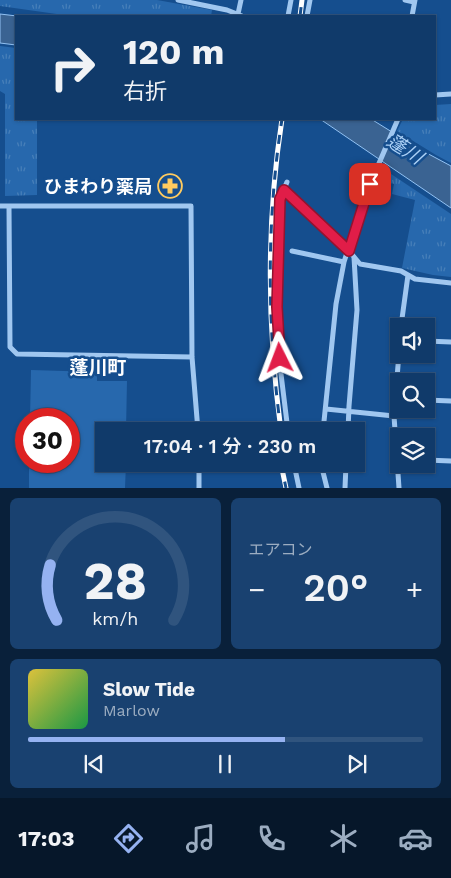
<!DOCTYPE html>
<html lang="ja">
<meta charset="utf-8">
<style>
body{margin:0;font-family:"Work Sans","Noto Sans JP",sans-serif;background:#194170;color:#f1f3f6;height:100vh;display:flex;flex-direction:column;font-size:19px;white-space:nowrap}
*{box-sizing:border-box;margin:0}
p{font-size:16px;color:#9cadc1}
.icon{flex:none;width:28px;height:28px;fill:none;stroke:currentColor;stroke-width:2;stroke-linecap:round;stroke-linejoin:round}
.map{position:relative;height:488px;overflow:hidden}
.drawer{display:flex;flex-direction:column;gap:10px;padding:10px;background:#09203a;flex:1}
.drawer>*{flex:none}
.hud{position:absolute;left:15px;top:15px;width:421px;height:105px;border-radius:0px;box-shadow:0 1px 4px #0004,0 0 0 1px #30547e;background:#103a6a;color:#f1f3f6;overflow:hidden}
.controls{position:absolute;left:390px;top:318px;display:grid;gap:10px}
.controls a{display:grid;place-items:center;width:45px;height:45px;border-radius:0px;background:#103a6a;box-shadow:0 1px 4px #0004,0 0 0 1px #30547e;font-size:25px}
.speed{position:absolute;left:15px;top:408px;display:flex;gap:10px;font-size:25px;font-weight:700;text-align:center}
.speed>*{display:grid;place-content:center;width:65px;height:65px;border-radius:50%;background:#103a6a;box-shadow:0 1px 4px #0004,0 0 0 1px #30547e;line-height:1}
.speed .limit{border:8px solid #d22;background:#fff;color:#111}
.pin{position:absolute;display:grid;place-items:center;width:42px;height:42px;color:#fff;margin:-21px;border-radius:10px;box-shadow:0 2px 8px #0006}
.me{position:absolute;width:55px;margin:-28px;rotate:357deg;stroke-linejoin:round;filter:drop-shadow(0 0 4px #0008)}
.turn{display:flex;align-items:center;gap:18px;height:105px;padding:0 25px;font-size:22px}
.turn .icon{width:65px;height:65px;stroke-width:2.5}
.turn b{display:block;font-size:35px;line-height:42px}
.big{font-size:38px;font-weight:600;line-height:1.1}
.drawer .card{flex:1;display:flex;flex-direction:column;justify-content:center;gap:8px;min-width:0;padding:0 18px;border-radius:8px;background:#194170}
.drawer .dial{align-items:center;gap:0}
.dial svg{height:130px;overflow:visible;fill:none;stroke:#30547e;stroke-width:7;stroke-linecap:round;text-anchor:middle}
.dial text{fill:#f1f3f6;stroke:none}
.song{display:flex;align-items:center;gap:15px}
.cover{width:60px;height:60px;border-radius:8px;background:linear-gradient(135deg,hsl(50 70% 55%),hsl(140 70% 35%))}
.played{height:5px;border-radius:2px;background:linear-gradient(90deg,#95b2f1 65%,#30547e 65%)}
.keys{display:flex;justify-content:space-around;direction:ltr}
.heat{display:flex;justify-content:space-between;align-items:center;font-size:28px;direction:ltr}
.drawer .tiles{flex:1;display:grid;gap:10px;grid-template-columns:1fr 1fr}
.card:last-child{grid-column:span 2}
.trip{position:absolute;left:95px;top:422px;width:270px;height:50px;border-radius:0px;background:#103a6a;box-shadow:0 1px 4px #0004,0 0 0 1px #30547e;font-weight:600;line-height:50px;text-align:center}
.dock{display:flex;height:80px;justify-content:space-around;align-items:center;background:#06172a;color:#9cadc1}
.dock .icon{width:35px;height:35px}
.dock .current{color:#95b2f1}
.dock b{font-size:22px;color:#f1f3f6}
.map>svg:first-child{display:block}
</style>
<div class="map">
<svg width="451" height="488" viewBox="0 0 451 488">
<defs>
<pattern id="park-tufts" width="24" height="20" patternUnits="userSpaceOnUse" patternTransform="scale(1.25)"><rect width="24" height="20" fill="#2768ad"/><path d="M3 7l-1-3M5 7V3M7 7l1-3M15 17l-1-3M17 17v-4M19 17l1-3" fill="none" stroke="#477fb9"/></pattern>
</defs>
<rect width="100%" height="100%" fill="#154e8e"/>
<!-- green -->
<path fill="#2768ad" d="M31,370L97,372V381H127L126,431H104V464H126L125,488H29V461H69V419H30Z"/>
<!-- park -->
<path fill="url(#park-tufts)" d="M0,0H157L212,10L211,16H71L0,6Z
M0,46L16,48V119H37V195L5,196V94L0,91Z
M451,104V163L436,155L397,131L403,119H435V105Z
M382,168L451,214V277L433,275L402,268L415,200L392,194L394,184L378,180Z"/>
<!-- water -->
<path fill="#3a6392" stroke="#92c2f3" d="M0,14L17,16L16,45L0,43Z
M320,119H371L421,150L451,166V208Z"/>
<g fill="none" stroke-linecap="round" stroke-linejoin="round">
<!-- minor -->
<path stroke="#a0c7f0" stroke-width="5" d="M178,0L227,10L242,16
M405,0L414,2
M238,14L241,0
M288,16L291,0
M307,16L310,0
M412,16L415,0
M435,95L451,94
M287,182L280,199L277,307L281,374L288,431
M284,189L349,251L360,264L401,271L415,279L451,283
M0,206H191L192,357L198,431
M9,206L10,347L17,354L192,357
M292,251L344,262
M401,326L408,275
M426,341L451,342
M426,400L451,401
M326,409L394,416
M323,431L336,304L344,262L365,196L398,119
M348,431L349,406L357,310L354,257
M426,460L451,461
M199,464V488
M294,464L299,488
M321,464L327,488
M345,488L346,464
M399,488L394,416L399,353"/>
<!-- rail casing -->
<g stroke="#fff" stroke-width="5">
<path id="rail" d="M300,16L302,0
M281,431C267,327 266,223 282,119
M281,464L286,488"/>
</g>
<!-- rail -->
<use href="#rail" stroke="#154e8e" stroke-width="3" stroke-dasharray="9" stroke-linecap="butt"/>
</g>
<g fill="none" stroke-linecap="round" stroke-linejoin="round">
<!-- route casing -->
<g stroke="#92132f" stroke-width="12">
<path id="route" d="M280,358L277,307L280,199L284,190L349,251L370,184"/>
</g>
<!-- route -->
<use href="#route" stroke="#e11d48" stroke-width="9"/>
</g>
<!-- icons -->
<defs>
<g id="pharmacy-ring" transform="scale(1.25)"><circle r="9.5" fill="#154e8e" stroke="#ffcb5f" stroke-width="1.5"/><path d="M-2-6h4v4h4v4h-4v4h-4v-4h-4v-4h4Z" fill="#ffcb5f"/></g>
</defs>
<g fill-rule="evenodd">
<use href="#pharmacy-ring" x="170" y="186"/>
</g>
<g text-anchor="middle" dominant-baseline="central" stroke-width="5" stroke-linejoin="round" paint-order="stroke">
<!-- poi labels -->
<g font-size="18" font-weight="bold" fill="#fff" stroke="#154e8e" text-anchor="end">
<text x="152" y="186">ひまわり薬局</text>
</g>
<!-- water labels -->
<g font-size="19" font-style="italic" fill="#acd1f7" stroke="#154e8e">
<text transform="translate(405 149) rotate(33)">蓬川</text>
</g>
<!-- neighbourhood labels -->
<g font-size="19" font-weight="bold" fill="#fff" stroke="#154e8e">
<text x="98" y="367">蓬川町</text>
</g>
</g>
</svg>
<div class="controls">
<a><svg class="icon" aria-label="sound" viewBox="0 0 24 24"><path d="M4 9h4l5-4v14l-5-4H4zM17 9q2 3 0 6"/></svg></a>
<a><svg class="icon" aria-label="search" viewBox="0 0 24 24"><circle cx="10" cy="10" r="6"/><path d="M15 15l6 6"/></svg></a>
<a><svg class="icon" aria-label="layers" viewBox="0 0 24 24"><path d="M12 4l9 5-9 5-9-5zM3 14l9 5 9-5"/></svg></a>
</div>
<div class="speed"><div class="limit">30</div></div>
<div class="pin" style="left:370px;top:184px;background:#d93025"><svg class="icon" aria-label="arrive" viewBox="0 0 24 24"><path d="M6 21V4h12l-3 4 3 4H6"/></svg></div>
<svg class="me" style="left:280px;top:358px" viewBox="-20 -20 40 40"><path d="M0-17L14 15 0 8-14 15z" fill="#e11d48" stroke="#fff" stroke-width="4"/></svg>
<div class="trip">17:04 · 1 分 · 230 m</div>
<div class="hud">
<div class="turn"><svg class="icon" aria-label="right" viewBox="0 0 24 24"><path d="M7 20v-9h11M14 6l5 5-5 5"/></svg><div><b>120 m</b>右折</div></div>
</div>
</div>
<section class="drawer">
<div class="tiles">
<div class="card dial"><svg viewBox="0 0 100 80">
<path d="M14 69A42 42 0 1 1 86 69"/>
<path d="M14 69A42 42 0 0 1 10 35" stroke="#95b2f1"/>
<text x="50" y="56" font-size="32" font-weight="700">28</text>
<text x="50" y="72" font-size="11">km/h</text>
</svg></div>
<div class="card"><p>エアコン</p>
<div class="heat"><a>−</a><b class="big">20°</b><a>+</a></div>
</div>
<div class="card">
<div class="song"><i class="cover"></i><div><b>Slow Tide</b><p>Marlow</p></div></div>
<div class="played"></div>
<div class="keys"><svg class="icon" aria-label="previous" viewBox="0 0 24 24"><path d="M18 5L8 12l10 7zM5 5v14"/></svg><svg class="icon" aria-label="pause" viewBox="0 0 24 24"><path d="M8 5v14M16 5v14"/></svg><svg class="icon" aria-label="next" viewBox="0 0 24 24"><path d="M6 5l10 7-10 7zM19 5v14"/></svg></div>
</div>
</div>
</section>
<nav class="dock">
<b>17:03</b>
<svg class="icon current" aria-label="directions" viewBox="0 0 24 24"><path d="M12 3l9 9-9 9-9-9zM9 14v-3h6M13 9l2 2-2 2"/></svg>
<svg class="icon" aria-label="music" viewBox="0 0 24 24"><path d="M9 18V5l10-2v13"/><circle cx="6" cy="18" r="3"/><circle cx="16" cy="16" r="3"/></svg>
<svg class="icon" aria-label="phone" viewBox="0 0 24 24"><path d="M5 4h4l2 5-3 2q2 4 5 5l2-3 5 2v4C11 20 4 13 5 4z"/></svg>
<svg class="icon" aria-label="climate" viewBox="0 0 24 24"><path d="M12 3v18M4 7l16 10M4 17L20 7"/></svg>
<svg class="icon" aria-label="car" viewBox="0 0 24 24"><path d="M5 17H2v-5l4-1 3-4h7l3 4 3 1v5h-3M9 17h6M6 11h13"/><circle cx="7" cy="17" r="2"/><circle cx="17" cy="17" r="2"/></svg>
</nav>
